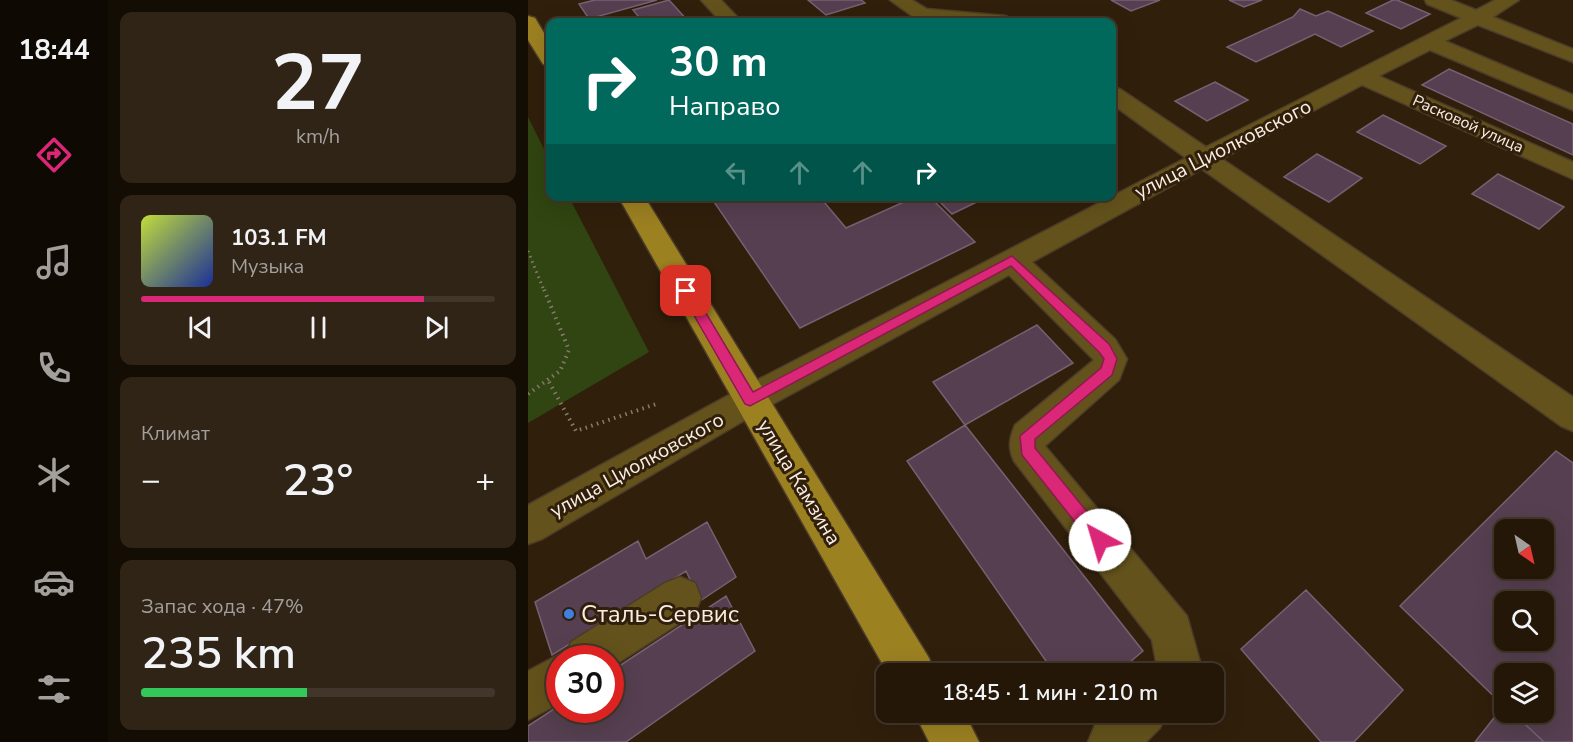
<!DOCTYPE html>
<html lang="ru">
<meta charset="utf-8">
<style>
body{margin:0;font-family:"Nunito Sans",sans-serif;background:#302416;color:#f1f3f6;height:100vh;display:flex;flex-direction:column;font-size:22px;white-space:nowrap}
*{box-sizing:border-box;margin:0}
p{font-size:20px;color:#a39f9c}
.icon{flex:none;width:33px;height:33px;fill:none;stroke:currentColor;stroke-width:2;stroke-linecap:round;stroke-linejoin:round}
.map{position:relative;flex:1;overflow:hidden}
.details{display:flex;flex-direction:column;gap:12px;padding:12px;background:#140d04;width:420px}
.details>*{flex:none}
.top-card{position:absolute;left:18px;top:18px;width:570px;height:183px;border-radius:12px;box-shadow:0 6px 24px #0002,0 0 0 2px #413629;background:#00695c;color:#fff;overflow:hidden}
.needle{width:39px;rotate:146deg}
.buttons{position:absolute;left:966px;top:519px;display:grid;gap:12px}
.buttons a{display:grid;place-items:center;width:60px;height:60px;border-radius:12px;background:#241708;box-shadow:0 6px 24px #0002,0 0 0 2px #413629;font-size:30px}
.speed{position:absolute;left:18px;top:645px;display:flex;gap:12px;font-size:30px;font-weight:700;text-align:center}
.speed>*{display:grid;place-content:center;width:78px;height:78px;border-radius:50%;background:#241708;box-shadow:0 6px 24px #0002,0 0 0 2px #413629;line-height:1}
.speed .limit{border:9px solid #d22;background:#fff;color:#111}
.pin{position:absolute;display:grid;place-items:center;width:51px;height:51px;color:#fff;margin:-26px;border-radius:12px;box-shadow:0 3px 9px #0006}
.me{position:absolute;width:66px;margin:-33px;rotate:321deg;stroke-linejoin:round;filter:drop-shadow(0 0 4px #0008)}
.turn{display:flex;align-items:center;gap:21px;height:126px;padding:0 24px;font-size:27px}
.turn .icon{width:78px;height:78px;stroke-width:2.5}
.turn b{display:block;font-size:42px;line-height:51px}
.lanes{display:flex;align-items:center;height:57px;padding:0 24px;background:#0003;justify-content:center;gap:30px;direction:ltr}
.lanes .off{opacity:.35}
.big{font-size:45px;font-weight:600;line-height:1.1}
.details .card{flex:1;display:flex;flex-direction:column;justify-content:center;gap:9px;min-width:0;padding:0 21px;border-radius:12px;background:#302416}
.details .dial{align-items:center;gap:0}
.dial b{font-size:78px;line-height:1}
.song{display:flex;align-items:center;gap:18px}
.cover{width:72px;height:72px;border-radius:9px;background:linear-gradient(135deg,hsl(70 70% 55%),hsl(230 70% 35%))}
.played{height:6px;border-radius:3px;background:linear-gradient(90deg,#db2777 80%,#413629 80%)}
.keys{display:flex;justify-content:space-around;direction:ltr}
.heat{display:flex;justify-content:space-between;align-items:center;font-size:33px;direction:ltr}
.charge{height:9px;border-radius:4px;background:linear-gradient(90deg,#34c759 47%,#413629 0)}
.trip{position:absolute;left:348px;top:663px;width:348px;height:60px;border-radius:12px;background:#241708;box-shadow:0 6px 24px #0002,0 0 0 2px #413629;font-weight:600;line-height:60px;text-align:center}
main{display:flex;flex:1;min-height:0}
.dock{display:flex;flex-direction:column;width:108px;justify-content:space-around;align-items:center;background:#0e0903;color:#a39f9c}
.dock .icon{width:42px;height:42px}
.dock .selected{color:#db2777}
.dock b{font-size:27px;color:#f1f3f6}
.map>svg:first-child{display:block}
</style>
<main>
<nav class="dock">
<b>18:44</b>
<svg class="icon selected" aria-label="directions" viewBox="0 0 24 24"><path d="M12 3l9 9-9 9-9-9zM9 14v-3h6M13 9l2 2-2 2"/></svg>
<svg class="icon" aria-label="music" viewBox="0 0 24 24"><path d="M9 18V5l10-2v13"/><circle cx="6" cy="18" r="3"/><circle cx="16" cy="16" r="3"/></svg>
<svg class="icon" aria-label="phone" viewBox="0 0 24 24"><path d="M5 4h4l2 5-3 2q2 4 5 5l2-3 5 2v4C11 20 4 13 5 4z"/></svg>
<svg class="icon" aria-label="climate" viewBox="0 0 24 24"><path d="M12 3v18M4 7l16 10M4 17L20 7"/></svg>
<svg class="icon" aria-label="car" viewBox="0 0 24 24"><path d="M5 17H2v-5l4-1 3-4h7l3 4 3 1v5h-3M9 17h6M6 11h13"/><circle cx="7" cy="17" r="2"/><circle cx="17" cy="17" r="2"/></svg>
<svg class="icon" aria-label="filters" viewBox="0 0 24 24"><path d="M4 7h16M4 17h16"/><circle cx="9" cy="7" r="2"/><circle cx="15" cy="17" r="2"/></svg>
</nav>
<section class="details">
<div class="card dial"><b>27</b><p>km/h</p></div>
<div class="card">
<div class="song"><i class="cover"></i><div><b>103.1 FM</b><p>Музыка</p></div></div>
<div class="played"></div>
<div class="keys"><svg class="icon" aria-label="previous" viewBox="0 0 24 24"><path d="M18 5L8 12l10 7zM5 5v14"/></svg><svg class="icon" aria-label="pause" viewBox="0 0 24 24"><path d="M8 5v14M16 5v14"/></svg><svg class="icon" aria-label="next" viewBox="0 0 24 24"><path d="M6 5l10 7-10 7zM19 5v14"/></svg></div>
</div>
<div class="card"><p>Климат</p>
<div class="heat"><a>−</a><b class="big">23°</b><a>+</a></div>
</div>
<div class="card"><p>Запас хода · 47%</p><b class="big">235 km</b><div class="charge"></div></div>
</section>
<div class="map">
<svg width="1045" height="742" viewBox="0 0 1045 742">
<rect width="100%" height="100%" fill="#301f0b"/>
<!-- green -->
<path fill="#304511" d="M0,117L22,161V196L41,197L121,352L0,423Z"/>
<!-- building -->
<path fill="#553f50" stroke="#786073" stroke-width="1.5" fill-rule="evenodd" d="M67,0H129L61,19L51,4Z
M141,0L161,22H115L105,10Z
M280,0H333L337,3L298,15Z
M583,0H632L603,11Z
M701,0H734L716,7Z
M865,0H869L902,14L873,29L838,13Z
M772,9L788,16L800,11L845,31L813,47L787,34L728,62L699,47L765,17Z
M921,69L1045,124V155L894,85Z
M687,82L720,100L679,121L647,101Z
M855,115L918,146L892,164L829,132Z
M789,154L834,178L801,202L756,177Z
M970,174L1036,207L1011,229L944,194Z
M182,196H291L318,228L389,196H401L447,242L272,328Z
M406,196H461L424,214Z
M509,325L545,363L437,425L405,382Z
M437,425L615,651L588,674H527L379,461Z
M1028,451L1045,463V742H1016L984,712H1016V674H976V706L872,606ZM976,530H1016V568H976ZM976,602H1016V640H976Z
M179,522L208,577L172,601L158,571L24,655L7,602L110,541L118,559Z
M778,590L875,690L826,742H793L713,649Z
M198,596L227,651L98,742H0V726L32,705V710H82V672Z
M976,705V712H984L1016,742H947Z"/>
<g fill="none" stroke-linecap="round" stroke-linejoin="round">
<!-- minor casing -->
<g stroke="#4c3c29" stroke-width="3">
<path id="minor" d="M173,0H193L214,22H193Z
M362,0H384L399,9L478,16L488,22L394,20L387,18Z
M897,0H923L948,10L967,0H991L965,17L1045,49V62L950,25L917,41L1045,95V110L902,50L851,76L1045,162V179L834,85L694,159L1045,397V431L1033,426L674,169L504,262L587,339L599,359L591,380L517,446L659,616L672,662L667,674H623L628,662L624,640L486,461C480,448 481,439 487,425L566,360L481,275L234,410L14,539L0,544V505L210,390L658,158L584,104V87L592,89L678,147L933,18L899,4Z
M152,577L167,583L173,598L167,613L82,668V658H32V703L0,720V671L32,654L38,656L43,642L137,583Z
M581,712H639L632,728L618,742H560L567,725Z"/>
</g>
<!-- major casing -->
<g stroke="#4c3c29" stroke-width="3">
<path id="major" d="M0,16L7,18L22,43V66L15,64L0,40Z
M90,196H116L401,658L407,674H360Z
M386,712H436L451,742H401Z"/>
</g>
<!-- path-far1 -->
<path stroke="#897a6a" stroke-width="3" stroke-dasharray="1.5 4" stroke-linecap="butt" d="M0,251L15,288"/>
<!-- path -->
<path stroke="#897a6a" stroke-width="4" stroke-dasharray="1.5 4.5" stroke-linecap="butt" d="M21,382L48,431L131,403
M0,394L32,371L41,350L15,287"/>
<!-- minor -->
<use href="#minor" fill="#63521b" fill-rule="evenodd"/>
<!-- major -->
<use href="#major" fill="#9c8121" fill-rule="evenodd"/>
</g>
<!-- route -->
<path fill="#db2777" stroke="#8e194d" stroke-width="1.5" d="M484,256L581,344L589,359L584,375L507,439V448L578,535L580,540L578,546L572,548L566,546L494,455L492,436L573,368L576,359L571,352L483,266L222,406L217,404L152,291L154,288H163L225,392Z"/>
<!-- markers -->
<circle fill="#3f7fe0" stroke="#301f0b" stroke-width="2" cx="41" cy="614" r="6"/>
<g text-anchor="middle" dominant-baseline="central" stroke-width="6" stroke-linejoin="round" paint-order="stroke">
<!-- far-street labels -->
<g font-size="16" fill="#faeee2" stroke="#301f0b">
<text transform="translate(940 124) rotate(24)">Расковой улица</text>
</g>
<!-- street labels -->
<g font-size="20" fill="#faeee2" stroke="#301f0b">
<text transform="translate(695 149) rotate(-27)">улица Циолковского</text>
<text transform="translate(109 465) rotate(-29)">улица Циолковского</text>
<text transform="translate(271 482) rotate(59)">улица Камзина</text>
</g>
<!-- near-poi labels -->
<g font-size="24" fill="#faeee2" stroke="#301f0b" text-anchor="start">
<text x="53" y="614">Сталь-Сервис</text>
</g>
</g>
</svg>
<div class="buttons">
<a><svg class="needle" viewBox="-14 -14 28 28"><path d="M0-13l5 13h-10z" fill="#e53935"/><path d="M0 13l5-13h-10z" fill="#a39f9c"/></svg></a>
<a><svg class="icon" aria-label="search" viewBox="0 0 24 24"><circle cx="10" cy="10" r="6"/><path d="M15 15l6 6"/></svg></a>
<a><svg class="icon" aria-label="layers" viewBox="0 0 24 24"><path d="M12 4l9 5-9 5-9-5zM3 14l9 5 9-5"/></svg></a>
</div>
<div class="speed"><div class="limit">30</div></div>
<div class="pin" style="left:158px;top:291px;background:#d93025"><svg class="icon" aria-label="arrive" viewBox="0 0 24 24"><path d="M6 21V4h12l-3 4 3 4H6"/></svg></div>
<svg class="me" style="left:572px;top:540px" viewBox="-20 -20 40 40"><circle r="19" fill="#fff"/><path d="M0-13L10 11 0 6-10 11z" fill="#db2777"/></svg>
<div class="trip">18:45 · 1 мин · 210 m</div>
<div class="top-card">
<div class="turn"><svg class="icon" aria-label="right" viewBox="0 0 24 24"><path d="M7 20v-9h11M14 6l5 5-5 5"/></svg><div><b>30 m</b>Направо</div></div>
<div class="lanes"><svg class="icon off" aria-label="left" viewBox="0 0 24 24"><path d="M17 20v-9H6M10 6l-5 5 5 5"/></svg><svg class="icon off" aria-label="ahead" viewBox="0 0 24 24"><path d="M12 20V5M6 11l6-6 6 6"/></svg><svg class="icon off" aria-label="ahead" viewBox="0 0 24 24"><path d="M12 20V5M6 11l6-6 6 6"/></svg><svg class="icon" aria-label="right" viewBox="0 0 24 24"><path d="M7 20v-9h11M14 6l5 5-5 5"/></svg></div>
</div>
</div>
</main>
